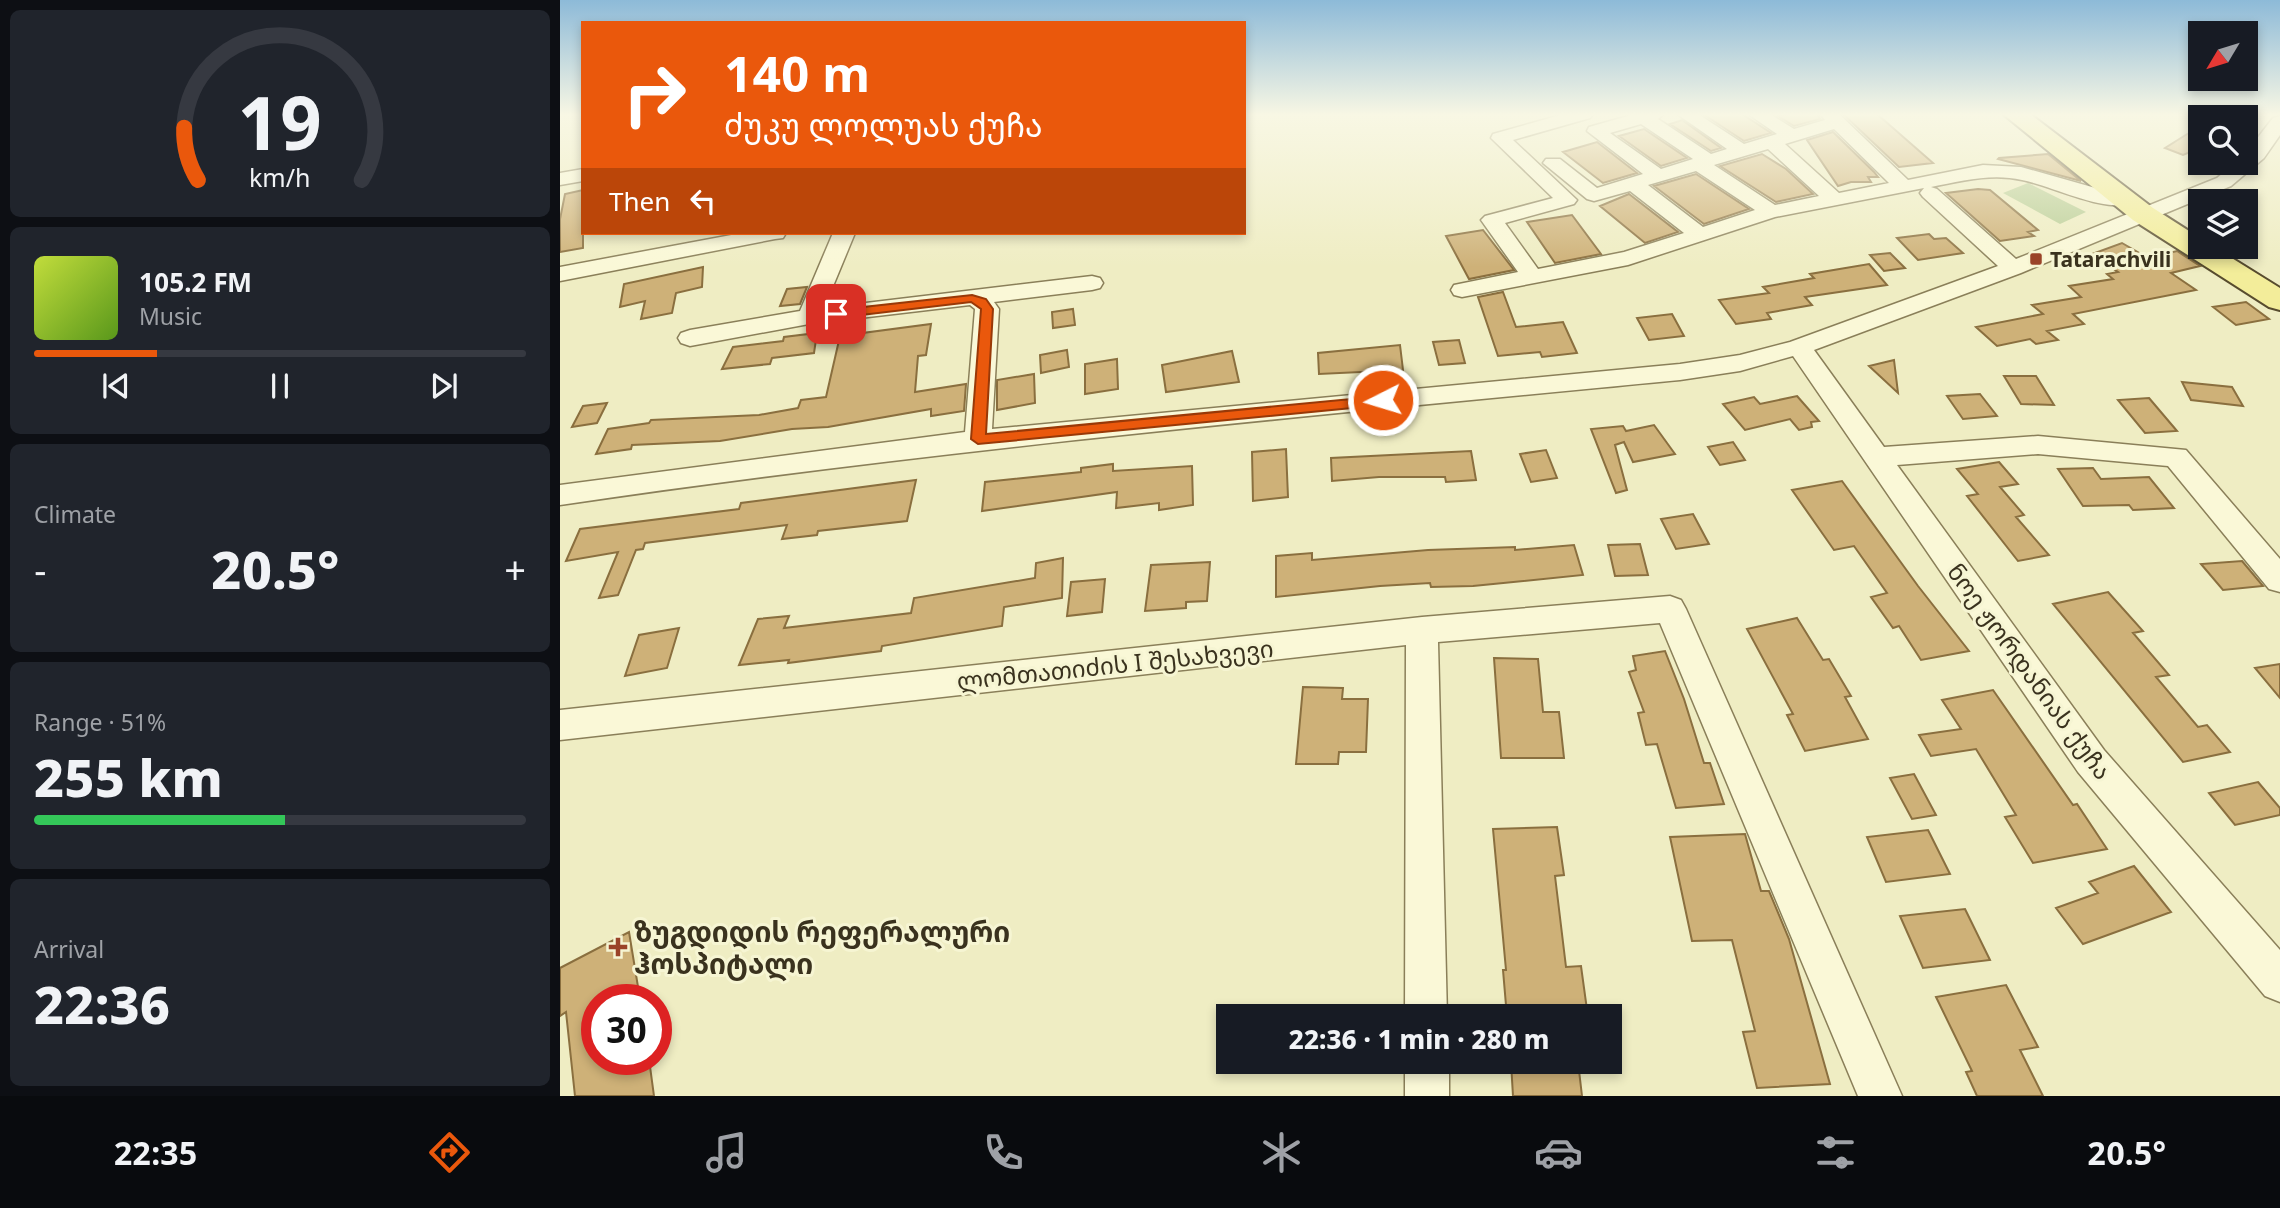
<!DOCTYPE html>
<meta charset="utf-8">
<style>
body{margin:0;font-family:Georgia,"Noto Sans Georgian",serif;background:#20242c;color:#f1f3f6;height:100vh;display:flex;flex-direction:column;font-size:26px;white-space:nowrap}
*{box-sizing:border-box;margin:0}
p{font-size:23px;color:#9ea1a6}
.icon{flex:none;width:38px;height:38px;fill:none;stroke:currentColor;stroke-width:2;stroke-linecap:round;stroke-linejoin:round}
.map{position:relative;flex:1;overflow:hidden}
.details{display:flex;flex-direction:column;gap:10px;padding:10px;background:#0d0f14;width:560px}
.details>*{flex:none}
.guide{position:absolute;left:21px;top:21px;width:665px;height:214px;border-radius:0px;box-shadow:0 4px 10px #0003;background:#ea580c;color:#fff;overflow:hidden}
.needle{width:46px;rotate:232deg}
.controls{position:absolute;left:1628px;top:21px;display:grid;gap:14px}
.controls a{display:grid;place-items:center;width:70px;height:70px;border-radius:0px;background:#171b24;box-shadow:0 4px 10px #0003;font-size:35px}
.speed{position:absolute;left:21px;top:984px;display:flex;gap:14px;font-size:35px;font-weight:700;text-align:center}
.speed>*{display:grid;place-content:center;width:91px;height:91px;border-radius:50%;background:#171b24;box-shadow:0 4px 10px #0003;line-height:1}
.speed .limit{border:10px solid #d22;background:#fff;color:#111}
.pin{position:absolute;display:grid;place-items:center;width:60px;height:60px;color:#fff;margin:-30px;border-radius:14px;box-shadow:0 4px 10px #0006}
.me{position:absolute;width:77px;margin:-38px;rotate:265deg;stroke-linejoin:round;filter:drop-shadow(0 0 5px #0008)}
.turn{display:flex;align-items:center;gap:24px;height:147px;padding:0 28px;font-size:32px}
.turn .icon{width:91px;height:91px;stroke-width:2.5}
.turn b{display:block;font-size:49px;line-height:60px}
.then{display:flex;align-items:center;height:66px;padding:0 28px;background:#0003;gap:14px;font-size:26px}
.big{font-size:52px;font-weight:800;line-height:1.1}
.details .tile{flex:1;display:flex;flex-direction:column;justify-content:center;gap:10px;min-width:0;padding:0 24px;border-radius:10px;background:#20242c}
.details .dial{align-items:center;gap:0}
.dial svg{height:182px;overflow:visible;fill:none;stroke:#363941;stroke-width:7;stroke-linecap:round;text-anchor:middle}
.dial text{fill:#f1f3f6;stroke:none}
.song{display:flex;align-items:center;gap:21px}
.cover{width:84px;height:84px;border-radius:10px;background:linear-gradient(135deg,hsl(70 70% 55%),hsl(90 70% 35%))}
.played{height:7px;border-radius:4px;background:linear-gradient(90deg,#ea580c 25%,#363941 25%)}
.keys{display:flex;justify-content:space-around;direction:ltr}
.heat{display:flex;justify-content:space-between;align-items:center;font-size:38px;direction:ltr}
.charge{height:10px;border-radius:5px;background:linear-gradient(90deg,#34c759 51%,#363941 0)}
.trip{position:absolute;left:656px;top:1004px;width:406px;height:70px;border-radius:0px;background:#171b24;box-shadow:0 4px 10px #0003;font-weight:800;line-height:70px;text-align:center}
.tab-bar{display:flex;height:112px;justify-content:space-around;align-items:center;background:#090b0e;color:#9ea1a6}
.tab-bar .icon{width:49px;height:49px}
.tab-bar .on{color:#ea580c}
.tab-bar b{font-size:32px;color:#f1f3f6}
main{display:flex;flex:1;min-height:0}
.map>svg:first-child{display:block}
</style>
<main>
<section class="details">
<div class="tile dial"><svg viewBox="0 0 100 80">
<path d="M14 69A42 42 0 1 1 86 69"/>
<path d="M14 69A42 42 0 0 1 8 46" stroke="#ea580c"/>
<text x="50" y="56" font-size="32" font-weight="700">19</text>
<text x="50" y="72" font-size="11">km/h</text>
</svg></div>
<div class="tile">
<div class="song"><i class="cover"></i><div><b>105.2 FM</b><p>Music</p></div></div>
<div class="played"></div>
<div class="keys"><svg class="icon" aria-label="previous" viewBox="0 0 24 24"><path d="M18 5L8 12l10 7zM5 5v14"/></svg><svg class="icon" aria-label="pause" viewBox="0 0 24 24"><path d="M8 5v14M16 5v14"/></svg><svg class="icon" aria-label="next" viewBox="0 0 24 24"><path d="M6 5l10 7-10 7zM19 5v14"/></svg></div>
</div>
<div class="tile"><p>Climate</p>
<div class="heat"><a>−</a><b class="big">20.5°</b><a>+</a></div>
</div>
<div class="tile"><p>Range · 51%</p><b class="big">255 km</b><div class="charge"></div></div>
<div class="tile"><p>Arrival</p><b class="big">22:36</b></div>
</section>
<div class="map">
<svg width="1720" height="1096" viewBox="0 0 1720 1096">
<rect width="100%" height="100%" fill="#efedc3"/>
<!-- green -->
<path fill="#bace97" d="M1468,183L1526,212L1500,224L1443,193Z"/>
<!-- building -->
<path fill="#ceb178" stroke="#8a6f3f" stroke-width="2" d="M1143,114H1182L1211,133L1184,141Z
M1229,114H1257L1260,119L1234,126L1218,116Z
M1283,114H1317L1373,163L1339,167Z
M1122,120L1161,148L1151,151L1110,124Z
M1640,126V148L1623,155L1605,148Z
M1084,129L1127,158L1101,166L1059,136Z
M1273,132L1314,172L1318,177H1308L1311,182H1291L1278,186L1247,140Z
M1037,142L1077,173L1043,183L1003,152Z
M1202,154L1226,169L1253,194L1216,202L1160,166Z
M1488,154L1521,181L1438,159L1439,158Z
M1136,174L1189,209L1144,224L1094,186Z
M1418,189L1430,190L1478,230L1468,232L1474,236L1440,241L1386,193Z
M23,190V248L0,252V219L5,194Z
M1069,194L1118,232L1085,243L1040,206Z
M1012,215L1041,254L995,263L967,222Z
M923,230L954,270L909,279L886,236Z
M1369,234L1374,239L1386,238L1403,253L1358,260L1337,238Z
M1562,243L1588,258L1617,251L1640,266L1611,273L1636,290L1513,314L1524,324L1487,331L1498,340L1476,344L1470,339L1437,346L1416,327L1483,314L1472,305L1521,297L1509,286L1553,279L1547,274L1558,272L1532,254Z
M1330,253L1345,268L1324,271L1310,255Z
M1309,264L1327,285L1245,297L1252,305L1207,313L1211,319L1176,324L1159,300L1209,293L1203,287L1254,278L1250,274Z
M143,267L142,287L116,293L112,313L81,319L85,301L60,307L64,284Z
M247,287L240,304L220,306L227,289Z
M943,292L956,327L1003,322L1017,353L982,357L980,352L938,356L918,297Z
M1686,302L1709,319L1676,325L1653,307Z
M513,309L515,325L493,328L492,312Z
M1112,314L1124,336L1089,340L1077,318Z
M371,324L366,355L358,356L355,392L406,384L404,411L371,416V409L268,427L232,429L160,441L72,445L71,449L36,454L48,429L89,423L91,420L199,415L238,408L241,400L266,397L280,336Z
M257,333L254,353L212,358L210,364L162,369L173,347L223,341L224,337Z
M899,340L905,363L879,365L873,342Z
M840,345L843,370L759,374L758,353Z
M507,350L509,367L481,373L480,355Z
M672,351L679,382L606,392L602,365Z
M557,359L558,389L525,394V364Z
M1334,360L1338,393L1309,366Z
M474,374L475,403L437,410V380Z
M1444,376H1476L1494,405L1461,404Z
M1622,382L1672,387L1683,406L1631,400Z
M1420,394L1437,416L1403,419L1387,396Z
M1237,396L1259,421L1251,422L1252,427L1239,430L1230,419L1185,430L1163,404L1194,397L1200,404Z
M1589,398L1617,431L1585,433L1558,400Z
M47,403L37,423L12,427L23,406Z
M1094,425L1115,454L1073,462L1064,442L1055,445L1067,490L1056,493L1031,429L1063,426L1066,431Z
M1173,442L1185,460L1160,465L1148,447Z
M726,449L728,497L693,501L692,452Z
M986,450L997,478L971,482L960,454Z
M911,451L916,480L886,482L885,477H819L772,481L771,458Z
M1439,462L1458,484L1440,487L1464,515L1456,517L1489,555L1458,561L1407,496L1418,494L1397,469Z
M553,464V471L632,466L633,505L599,510V503L556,508L557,492L422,511L425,482L521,472V468Z
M1533,468L1541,479L1589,477L1614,508L1573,510L1569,505L1523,506L1498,469Z
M356,480L347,521L258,531L257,535L222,539L227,525L85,543L83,549L76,550L58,595L39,598L58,552L6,561L20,529L179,509L181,503Z
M1282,481L1358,586L1409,651L1361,660L1339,626L1333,628L1311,597L1327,593L1294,546L1274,550L1232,490Z
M1133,514L1149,544L1116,549L1101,519Z
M1080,544L1088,575L1055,576L1048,545Z
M1014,545L1023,575L913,586L871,587L870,583L820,586L716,597V556L752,553V560L868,550L955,547V550Z
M503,558L502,598L444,607L442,626L322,646L321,651L228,663L229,660L179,665L198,619L229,616L224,628L351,613L354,598L475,578L476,563Z
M1682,561L1703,586L1663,590L1641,564Z
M650,562L647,601L626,602V608L585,611L591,565Z
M545,579L542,612L507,616L511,582Z
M1548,592L1583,631L1573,633L1609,675L1596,677L1638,727L1647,725L1670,752L1623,762L1493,604Z
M1237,618L1263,660L1269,659L1291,696L1285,697L1308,739L1245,751L1227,715L1233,714L1187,629Z
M119,628L107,668L65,676L79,635Z
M1105,651L1124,699L1144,763H1150L1164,804L1116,808L1097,744L1086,745L1078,713L1084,712L1069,672L1076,670L1073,656Z
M934,658L978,659L983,712H999L1004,758H941Z
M1720,664V698L1695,668Z
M743,687L783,688L782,699H808L806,752H779L778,764H736Z
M1433,690L1513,805L1517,804L1547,849L1473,863L1445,817L1456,815L1416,749L1371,756L1359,735L1401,729L1382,700Z
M1354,774L1376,815L1352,819L1330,778Z
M1698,782L1720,808V815L1675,825L1649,793Z
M997,827L1004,875L995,876L1006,967L1021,966L1028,1017H947L943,970H946L933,829Z
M1368,830L1390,874L1326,882L1307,837Z
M1185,834L1201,891H1209L1229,939L1270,1084L1197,1088L1183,1032L1195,1031L1172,940L1132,941L1110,837Z
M1574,866L1611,912L1523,944L1496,908L1538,893L1529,882Z
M1405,909L1430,960L1363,968L1340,916Z
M69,932L80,999H37V1059H89L94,1096H15L6,1012L0,1016V968Z
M1446,985L1478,1047L1460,1050L1483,1096H1417L1406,1072L1412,1071L1376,997Z
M951,1062H1018L1022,1096H953Z"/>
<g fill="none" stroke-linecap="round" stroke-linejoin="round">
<!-- minor casing -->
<g stroke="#8a7f59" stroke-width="3">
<path id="minor" d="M1004,114H1033L1030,118L953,140L1017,200L1014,204L945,223L978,269L1064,252L1124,233L1070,191L1034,201L1027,199L983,163L986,159H1000L1037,188L1083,174L1027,131L1029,127L1075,114H1104L1098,119L1151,154L1167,149L1117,114H1138L1184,144L1217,134L1188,114H1210L1234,129L1265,120L1260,114H1279L1348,180L1423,165L1461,167L1539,189L1572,196L1575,200L1572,204C1542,212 1492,186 1462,180C1432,173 1401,181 1371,187L1377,189L1456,259L1657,178L1675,163H1685V154L1713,118L1720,116V135L1704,158L1671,186L1461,273L1254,350L1324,447L1478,436L1626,450L1720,559V592L1709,589L1608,466L1478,454L1337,465L1544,750L1720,950V1002L1705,996L1518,772L1233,356L1180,371L1120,380C746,416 372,450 0,505V485L405,432L415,309L410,305L249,324L130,346L121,343L118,338L121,333L130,330L240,311L273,233H295L264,308L532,276L540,278L543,283L540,288L532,290L434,302L439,309L432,429L1120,364L1180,355L1230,342L1438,266L1363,197L1360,193L1364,188L1215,217L1068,265L902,297L894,295L891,290L894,285L958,272L921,220L925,216L993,198L931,138L933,134ZM1081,124L1133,159L1101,169L1050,133ZM1274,129L1329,183L1279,193L1225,144ZM1208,149L1259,196L1215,205L1154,165ZM1136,171L1195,210L1143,227L1088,185Z
M23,169V181L0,185V173Z
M182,233H226L223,238L215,239L0,281V267Z
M1110,596L1121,600L1126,609L1342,1096H1298L1100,623L878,642L887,1017H845L846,645L0,740V710L862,617Z
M845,1062H889V1096H845Z"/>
</g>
<!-- major casing -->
<g stroke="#584c2e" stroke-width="4">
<path id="major" d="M1443,114H1470L1593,208L1640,238V247H1654L1720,288V310L1709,307L1573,220Z"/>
</g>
<!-- minor -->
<use href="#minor" fill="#faf8d7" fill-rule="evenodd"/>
<!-- major -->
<use href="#major" fill="#f3ed9a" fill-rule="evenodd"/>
</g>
<!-- sky -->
<linearGradient id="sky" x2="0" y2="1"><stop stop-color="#8dbad8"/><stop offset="0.43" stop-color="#f8f7e4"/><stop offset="1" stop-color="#f8f7e4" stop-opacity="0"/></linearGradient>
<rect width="1720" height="267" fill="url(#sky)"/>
<!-- route -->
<path fill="#ea580c" stroke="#983908" stroke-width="2" d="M412,295L426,299L433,309L426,434L823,396L830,400L823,405L418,444L411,439L421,309L411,302L276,318L270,314L276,310Z"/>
<!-- markers -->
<g fill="#9a4328" stroke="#f6f5d3" stroke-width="2.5">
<rect x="1469" y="252" width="14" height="14" rx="3.5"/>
<path d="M54.5 936.5h7v7h7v7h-7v7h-7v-7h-7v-7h7z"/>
</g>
<g text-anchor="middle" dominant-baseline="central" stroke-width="6" stroke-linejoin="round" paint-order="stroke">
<!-- far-poi labels -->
<g font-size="21" font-weight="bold" fill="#3a321e" stroke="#f6f5d3" text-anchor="start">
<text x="1490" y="259">Tatarachvili</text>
</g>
<!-- street labels -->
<g font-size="24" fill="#3a321e" stroke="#f6f5d3">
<text transform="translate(555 664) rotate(-6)">ლომთათიძის I შესახვევი</text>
<text transform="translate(1470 671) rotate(54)">ნოე ჟორდანიას ქუჩა</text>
</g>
<!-- near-poi labels -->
<g font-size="28" font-weight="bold" fill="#3a321e" stroke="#f6f5d3" text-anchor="start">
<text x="74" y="931">ზუგდიდის რეფერალური<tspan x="74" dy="32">ჰოსპიტალი</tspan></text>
</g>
</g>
</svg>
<div class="controls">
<a><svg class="needle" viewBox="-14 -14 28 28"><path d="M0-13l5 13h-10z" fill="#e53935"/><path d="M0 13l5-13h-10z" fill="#9ea1a6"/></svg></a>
<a><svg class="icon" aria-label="search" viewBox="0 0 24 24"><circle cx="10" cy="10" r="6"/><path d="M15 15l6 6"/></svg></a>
<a><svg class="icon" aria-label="layers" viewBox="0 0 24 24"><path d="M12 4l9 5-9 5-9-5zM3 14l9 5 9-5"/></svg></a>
</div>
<div class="speed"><div class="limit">30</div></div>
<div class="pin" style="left:276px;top:314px;background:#d93025"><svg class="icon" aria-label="arrive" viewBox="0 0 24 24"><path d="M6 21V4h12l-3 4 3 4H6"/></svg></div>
<svg class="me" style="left:823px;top:400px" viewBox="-20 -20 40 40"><circle r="17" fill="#ea580c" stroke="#fff" stroke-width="3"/><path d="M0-11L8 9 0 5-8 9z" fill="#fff"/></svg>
<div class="trip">22:36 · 1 min · 280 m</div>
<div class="guide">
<div class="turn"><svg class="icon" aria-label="right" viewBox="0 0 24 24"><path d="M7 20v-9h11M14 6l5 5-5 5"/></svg><div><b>140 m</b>ძუკუ ლოლუას ქუჩა</div></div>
<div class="then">Then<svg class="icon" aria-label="left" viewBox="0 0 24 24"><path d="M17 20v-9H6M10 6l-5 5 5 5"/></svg></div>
</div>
</div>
</main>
<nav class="tab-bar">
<b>22:35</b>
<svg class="icon on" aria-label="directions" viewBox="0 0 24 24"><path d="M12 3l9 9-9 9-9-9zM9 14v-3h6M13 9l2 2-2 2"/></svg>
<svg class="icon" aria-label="music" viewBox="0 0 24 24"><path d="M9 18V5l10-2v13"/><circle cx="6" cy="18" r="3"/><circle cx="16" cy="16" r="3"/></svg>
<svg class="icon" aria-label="phone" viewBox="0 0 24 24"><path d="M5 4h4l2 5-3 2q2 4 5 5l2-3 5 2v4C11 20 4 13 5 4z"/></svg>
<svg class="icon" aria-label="climate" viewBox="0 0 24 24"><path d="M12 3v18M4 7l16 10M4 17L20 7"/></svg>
<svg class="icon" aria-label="car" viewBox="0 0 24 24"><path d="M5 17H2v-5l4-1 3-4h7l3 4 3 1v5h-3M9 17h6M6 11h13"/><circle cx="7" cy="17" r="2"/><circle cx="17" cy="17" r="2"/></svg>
<svg class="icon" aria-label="filters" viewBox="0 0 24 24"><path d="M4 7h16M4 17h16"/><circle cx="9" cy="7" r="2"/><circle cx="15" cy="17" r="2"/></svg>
<b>20.5°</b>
</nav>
